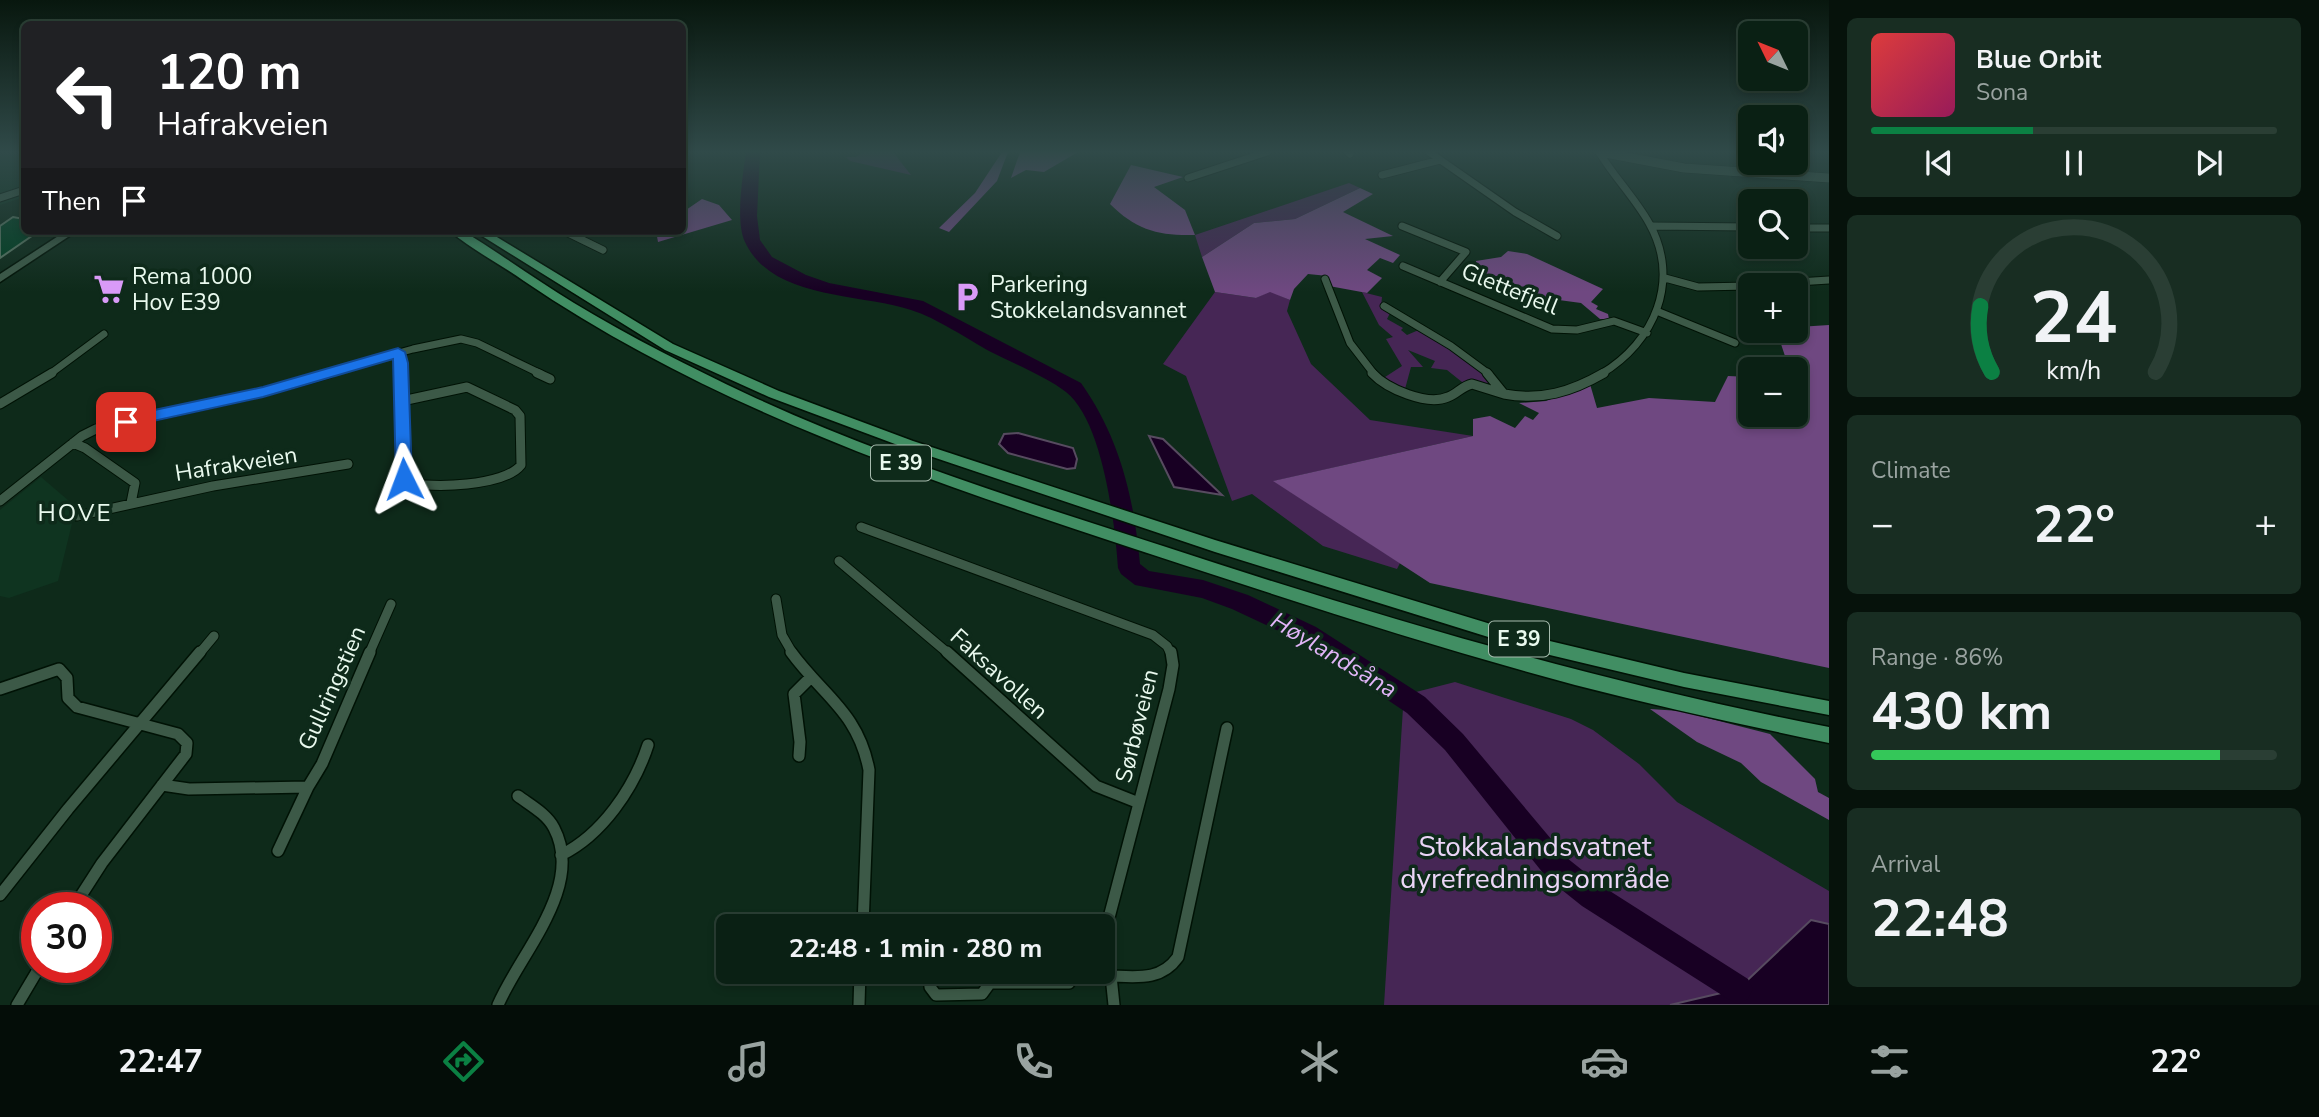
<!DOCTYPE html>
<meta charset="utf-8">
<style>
body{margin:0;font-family:"Nunito Sans",sans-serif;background:#182d22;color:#f1f3f6;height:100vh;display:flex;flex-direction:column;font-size:26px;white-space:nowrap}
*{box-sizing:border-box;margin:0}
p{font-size:23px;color:#99a3a0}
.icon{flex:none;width:38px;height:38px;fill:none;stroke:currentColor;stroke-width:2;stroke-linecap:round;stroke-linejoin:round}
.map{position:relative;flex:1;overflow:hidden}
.details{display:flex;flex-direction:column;gap:18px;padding:18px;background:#06120b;width:490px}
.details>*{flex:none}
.top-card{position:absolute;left:21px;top:21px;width:665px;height:214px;border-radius:10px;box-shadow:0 4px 10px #0003,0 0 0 2px #2a3e34;background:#202124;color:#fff;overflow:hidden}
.needle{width:46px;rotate:313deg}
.tools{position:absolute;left:1738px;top:21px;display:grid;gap:14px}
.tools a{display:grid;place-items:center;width:70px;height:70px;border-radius:10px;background:#0a2014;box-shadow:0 4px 10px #0003,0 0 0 2px #2a3e34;font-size:35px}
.speed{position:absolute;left:21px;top:892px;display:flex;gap:14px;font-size:35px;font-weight:700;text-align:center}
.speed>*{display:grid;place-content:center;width:91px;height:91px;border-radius:50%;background:#0a2014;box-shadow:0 4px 10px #0003,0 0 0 2px #2a3e34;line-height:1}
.speed .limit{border:10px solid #d22;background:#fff;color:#111}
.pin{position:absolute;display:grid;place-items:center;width:60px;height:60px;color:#fff;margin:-30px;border-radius:14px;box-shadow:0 4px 10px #0006}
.me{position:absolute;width:77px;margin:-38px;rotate:357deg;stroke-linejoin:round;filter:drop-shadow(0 0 5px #0008)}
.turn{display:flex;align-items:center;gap:24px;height:147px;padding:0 21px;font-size:32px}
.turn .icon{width:91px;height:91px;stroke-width:2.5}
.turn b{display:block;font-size:49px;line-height:60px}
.then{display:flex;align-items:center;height:66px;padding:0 21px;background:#0003;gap:14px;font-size:26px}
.big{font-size:52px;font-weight:700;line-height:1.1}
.details .widget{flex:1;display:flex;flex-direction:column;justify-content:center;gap:10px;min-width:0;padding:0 24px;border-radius:10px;background:#182d22}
.details .dial{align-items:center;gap:0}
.dial svg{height:182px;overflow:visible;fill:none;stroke:#2a3e34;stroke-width:7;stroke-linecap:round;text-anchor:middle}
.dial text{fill:#f1f3f6;stroke:none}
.song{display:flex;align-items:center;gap:21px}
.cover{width:84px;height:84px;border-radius:10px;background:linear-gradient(135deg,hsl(0 70% 55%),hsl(330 70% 35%))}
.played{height:7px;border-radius:4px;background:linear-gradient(90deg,#0b8043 40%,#2a3e34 40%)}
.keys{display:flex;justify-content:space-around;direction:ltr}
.heat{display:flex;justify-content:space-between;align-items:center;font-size:38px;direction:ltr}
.charge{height:10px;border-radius:5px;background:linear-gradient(90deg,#34c759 86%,#2a3e34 0)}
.trip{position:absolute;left:716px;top:914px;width:399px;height:70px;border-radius:10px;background:#0a2014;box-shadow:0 4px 10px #0003,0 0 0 2px #2a3e34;font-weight:700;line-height:70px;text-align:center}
.menu{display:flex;height:112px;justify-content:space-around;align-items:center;background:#040d08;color:#99a3a0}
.menu .icon{width:49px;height:49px}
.menu .current{color:#0b8043}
.menu b{font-size:32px;color:#f1f3f6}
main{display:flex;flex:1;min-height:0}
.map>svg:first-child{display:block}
</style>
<main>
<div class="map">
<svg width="1829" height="1005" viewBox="0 0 1829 1005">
<rect width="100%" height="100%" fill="#0e2a1a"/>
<!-- built -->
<path fill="#0f3420" d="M0,152H24V197L0,205Z
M41,477L76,507L58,581L9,598L0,596V510Z"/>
<!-- green -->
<path fill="#462655" d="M863,152H893L911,175L850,161L846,157H856Z
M1349,183L1360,188L1295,219L1254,223L1202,257L1195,235Z
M1270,291L1290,300L1287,311L1311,364L1370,420L1473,436L1274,481L1400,563L1397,569L1323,546L1252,494L1232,501L1186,376L1163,364L1215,292L1256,298Z
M1362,292L1382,297L1381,307L1390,313L1387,319L1403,328L1401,330L1407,335L1421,329L1490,378L1492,386L1462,382L1447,370L1431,368L1435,361L1408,350L1423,367H1411L1405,389L1382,379L1402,366L1386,339L1393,337L1379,325Z
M1455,682L1571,719L1593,730L1639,764L1677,802L1829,891V1005H1384L1403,708L1412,693Z"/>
<!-- forest -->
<path fill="#6f4881" d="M1002,152H1008L997,181L949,232L939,228L975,193Z
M1020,152H1078L1044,172L1026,170L1011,178Z
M1131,165L1183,177L1154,187L1185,210L1195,235C1159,236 1136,230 1110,204Z
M1360,188L1373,194L1343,212L1393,236L1365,239L1400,255L1393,263L1380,258L1367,270L1382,278L1367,293L1329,286L1328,276L1308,274L1294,289L1290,300L1270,292L1256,298L1215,292L1202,257L1254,223L1295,219Z
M702,199L719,205L732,220L658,242L656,231H682L683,212Z
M1508,251L1527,254L1603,289L1591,302L1598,306L1596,309L1608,314L1609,319H1600L1581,303L1529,296L1484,279L1476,273V261L1501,257Z
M1829,325V668L1430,583L1273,481L1473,436V419L1490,416L1515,428L1525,416L1533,420L1539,413L1519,403L1546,401L1590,384L1597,408L1649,398L1715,402L1728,376L1750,377V415H1796V369H1782L1785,356L1779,338L1796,331L1798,327Z
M1650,709L1680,711L1770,734L1815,779L1818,792L1829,798V820L1761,782L1741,763L1697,742Z"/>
<!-- water -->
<path fill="#180023" stroke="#574b60" stroke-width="2" d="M1018,433L1073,448L1077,459L1075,468L1067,469L1008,453L999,444L1004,434Z
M1149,436L1163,439L1222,495L1174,487Z
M1811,920L1829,924V1005H1670L1738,989Z"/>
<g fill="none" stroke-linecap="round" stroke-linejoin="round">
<!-- river -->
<path fill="#180023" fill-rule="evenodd" d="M746,152H760L757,216L760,240L772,257L806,275L829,283L923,301L1081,383C1120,438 1134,498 1140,564L1149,571L1203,580L1248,595L1316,627L1425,697L1463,734L1567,858L1602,886L1748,979L1753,989L1748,999L1738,1004L1728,999L1582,906L1547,878L1445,750L1407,713L1300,641L1232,609L1202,598L1135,585L1121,574L1118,568C1115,524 1103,421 1066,392C1048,378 1013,363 991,352C967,339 937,318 911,310C859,293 772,300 745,242C735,221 743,175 746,152Z"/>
</g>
<!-- building -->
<path fill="#003f22" stroke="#567461" stroke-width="2" d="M13,217L24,219V231H39L0,258V226Z"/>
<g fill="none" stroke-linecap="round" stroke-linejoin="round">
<!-- minor-far2 casing -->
<g stroke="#001205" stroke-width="9">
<path id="minor-far2" d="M1348,152L1350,154
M1429,152L1515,212L1557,236
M1599,152C1614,177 1635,198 1649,223C1681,280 1655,342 1601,374
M1382,175L1440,160
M1188,178L1267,152
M0,198L24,190
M1402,226L1466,252L1440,282
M1653,226L1750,227
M1796,228H1829
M564,231L603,250
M1403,266L1552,329L1577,330L1614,321L1647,333
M1665,278L1698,287L1750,286
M1325,279L1350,343L1374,374
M1753,285L1829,280
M1384,306L1451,346L1489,374
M1659,312L1735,343
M398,352L401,374
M50,374L104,334
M324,374L413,349L461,339L477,343L541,374"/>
</g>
<!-- minor-far1 casing -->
<g stroke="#001205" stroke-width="11">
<path id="minor-far1" d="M401,373L402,401
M537,373L550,379
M1372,373C1387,389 1427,406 1448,397C1457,394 1462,386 1472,384L1504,394
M1487,373L1504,394C1541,401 1571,392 1604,373
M467,387L515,410L520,416L521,465C505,486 431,489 406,482L402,449V401Z
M0,404L52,373
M73,443L85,448L135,483L131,503
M0,501L82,436L96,429L263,392L330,373
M77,516L213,486L348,464
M861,527L1153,635L1167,646L1171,654
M839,561L949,654
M776,599L782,635L793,654
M199,654L214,636
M369,654L391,604"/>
</g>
<!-- minor casing -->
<g stroke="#001205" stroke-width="14">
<path id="minor" d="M791,652C823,696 858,712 869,770L863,926
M947,652L1096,786L1139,803
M0,689L59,669L67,678L68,698L77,707L178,734L187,743L186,754L102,863L73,908
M799,756L800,742L794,694L811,677
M162,785L189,789L308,787L322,764L370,652
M278,851L308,787
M561,855C602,835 634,788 648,745
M0,895L68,809L200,652
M929,971L930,987L936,995L982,994L990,983H1069
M1029,971L1030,983
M1111,976L1105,943L1106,929L1169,689L1173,665L1171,652
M17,1005L39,968
M498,1005C520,953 585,887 554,828C547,814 530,805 518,796
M859,1005L860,971
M1114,1005L1111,976C1137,977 1161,981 1178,957L1227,728"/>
</g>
<!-- tertiary casing -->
<g stroke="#001205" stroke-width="10">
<path id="tertiary" d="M1600,152L1684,168L1829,178"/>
</g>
<!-- secondary casing -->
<g stroke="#001205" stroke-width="3">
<path id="secondary" d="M66,231H77L0,282V274Z"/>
</g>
<!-- trunk casing -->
<g stroke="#001205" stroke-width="3">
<path id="trunk" d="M450,231H463C501,254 536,280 574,303C630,337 690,367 749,395C883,457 1023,501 1163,546C1382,618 1602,683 1829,727V743C1744,725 1659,707 1575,685C1426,645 1281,597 1135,549C923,479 709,407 524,281C500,264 472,250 450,231Z
M474,231H487L673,344L779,391L913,441L1215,540L1533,637L1684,673L1829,701V715L1684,687L1533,651L1215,552L903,447L769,397L665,350Z"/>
</g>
<!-- minor-far2 -->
<use href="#minor-far2" stroke="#3c5947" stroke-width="7"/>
<!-- minor-far1 -->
<use href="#minor-far1" stroke="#3c5947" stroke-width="9"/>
<!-- minor -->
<use href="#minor" stroke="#3c5947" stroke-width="11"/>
<!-- tertiary -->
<use href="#tertiary" stroke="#3c5947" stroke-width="9"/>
<!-- secondary -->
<use href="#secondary" fill="#3c5947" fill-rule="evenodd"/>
<!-- trunk -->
<use href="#trunk" fill="#418e63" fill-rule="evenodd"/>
</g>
<!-- sky -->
<linearGradient id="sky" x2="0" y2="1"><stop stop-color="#08170e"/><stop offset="0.52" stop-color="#304a49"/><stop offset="1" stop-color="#304a49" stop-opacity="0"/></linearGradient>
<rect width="1829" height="292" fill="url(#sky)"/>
<!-- route -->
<path fill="#1a73e8" stroke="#114b97" stroke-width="2" d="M398,348L405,352L408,363L412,479L404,485L396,479L393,359L263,397L126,427L118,422L126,416L263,387Z"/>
<!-- icons -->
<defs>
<g id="supermarket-bare" transform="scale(2.415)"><path d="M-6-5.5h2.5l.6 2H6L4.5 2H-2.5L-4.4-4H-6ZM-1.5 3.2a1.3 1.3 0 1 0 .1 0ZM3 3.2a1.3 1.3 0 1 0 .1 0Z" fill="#d99af7" stroke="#0e2a1a" stroke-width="2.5" paint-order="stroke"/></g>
<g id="parking-bare" transform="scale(2.415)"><path d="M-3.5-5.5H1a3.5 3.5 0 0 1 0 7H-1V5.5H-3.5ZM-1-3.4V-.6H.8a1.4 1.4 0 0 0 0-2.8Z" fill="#d99af7" stroke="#0e2a1a" stroke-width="2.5" paint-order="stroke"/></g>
</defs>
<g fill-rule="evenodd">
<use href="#supermarket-bare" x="109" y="289"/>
<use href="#parking-bare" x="967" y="297"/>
</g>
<g text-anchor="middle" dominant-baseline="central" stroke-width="7" stroke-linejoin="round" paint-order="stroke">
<!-- shield labels -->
<g fill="#0e2a1a" stroke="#a7bbae" stroke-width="2">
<rect x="871" y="445.5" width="60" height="35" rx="5"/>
<rect x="1489" y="621.5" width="60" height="35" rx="5"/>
</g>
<g font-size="21" font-weight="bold" fill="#e9f9ee">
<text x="901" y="463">E 39</text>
<text x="1519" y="639">E 39</text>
</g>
<!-- poi labels -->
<g font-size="23" fill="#e9f9ee" stroke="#0e2a1a" text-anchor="start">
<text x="132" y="276">Rema 1000<tspan x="132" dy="26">Hov E39</tspan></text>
<text x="990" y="284">Parkering<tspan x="990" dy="26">Stokkelandsvannet</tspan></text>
</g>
<!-- street labels -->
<g font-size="23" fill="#e9f9ee" stroke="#0e2a1a">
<text transform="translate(1510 289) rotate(22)">Glettefjell</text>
<text transform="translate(236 464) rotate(-9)">Hafrakveien</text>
<text transform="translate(999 674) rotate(42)">Faksavollen</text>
<text transform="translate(332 688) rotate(-66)">Gullringstien</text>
<text transform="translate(1137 726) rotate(-76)">Sørbøveien</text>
</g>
<!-- neighbourhood labels -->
<g font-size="24" letter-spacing="2" fill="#e9f9ee" stroke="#0e2a1a">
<text x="75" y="513">HOVE</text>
</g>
<!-- water labels -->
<g font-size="24" font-style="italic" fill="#e2b5f9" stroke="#0e2a1a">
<text transform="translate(1334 655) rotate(31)">Høylandsåna</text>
</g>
<!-- near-park labels -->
<g font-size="28" fill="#ebd5f7" stroke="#0e2a1a">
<text x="1535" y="847">Stokkalandsvatnet<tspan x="1535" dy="32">dyrefredningsområde</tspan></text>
</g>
</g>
</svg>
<div class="tools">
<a><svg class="needle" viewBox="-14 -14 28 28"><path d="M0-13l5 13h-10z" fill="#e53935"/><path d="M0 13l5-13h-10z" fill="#99a3a0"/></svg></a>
<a><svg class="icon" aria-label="sound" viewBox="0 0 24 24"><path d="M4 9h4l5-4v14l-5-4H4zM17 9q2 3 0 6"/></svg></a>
<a><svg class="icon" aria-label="search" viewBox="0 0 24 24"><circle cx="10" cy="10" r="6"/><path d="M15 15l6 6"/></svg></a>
<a>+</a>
<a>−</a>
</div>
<div class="speed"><div class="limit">30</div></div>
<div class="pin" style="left:126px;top:422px;background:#d93025"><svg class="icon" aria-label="arrive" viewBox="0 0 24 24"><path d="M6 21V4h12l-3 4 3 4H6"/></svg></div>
<svg class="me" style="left:404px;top:479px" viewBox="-20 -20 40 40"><path d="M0-17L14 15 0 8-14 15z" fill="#1a73e8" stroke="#fff" stroke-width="4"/></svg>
<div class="trip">22:48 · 1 min · 280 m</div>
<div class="top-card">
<div class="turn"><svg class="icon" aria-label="left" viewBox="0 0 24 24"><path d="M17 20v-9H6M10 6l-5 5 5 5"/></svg><div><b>120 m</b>Hafrakveien</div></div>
<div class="then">Then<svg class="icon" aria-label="arrive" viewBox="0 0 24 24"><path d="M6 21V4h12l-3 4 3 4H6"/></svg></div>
</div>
</div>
<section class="details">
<div class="widget">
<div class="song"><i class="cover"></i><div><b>Blue Orbit</b><p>Sona</p></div></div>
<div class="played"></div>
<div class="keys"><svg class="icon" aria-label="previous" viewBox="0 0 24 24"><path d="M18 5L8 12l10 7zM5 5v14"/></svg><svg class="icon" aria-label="pause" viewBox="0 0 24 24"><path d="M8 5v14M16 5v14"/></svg><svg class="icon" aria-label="next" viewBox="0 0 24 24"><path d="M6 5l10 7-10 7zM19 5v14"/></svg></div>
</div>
<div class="widget dial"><svg viewBox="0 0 100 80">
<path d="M14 69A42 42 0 1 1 86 69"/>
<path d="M14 69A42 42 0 0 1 9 40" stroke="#0b8043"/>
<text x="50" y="56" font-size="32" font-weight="700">24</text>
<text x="50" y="72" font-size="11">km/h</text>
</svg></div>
<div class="widget"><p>Climate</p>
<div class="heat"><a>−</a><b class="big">22°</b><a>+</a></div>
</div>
<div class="widget"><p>Range · 86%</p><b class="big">430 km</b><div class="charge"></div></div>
<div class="widget"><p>Arrival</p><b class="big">22:48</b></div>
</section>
</main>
<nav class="menu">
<b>22:47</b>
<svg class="icon current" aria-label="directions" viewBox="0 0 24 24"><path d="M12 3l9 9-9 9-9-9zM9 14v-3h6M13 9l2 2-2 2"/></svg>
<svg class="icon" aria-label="music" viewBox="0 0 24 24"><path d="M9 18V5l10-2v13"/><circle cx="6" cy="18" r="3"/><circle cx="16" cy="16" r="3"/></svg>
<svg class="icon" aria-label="phone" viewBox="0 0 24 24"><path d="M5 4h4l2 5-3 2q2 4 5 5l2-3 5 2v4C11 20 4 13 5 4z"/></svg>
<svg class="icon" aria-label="climate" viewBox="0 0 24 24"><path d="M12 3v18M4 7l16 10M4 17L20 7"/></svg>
<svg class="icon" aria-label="car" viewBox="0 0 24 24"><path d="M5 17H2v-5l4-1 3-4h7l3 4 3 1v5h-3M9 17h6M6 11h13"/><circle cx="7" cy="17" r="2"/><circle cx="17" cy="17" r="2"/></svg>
<svg class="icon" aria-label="filters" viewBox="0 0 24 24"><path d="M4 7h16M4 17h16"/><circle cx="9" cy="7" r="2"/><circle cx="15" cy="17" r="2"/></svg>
<b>22°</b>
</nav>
